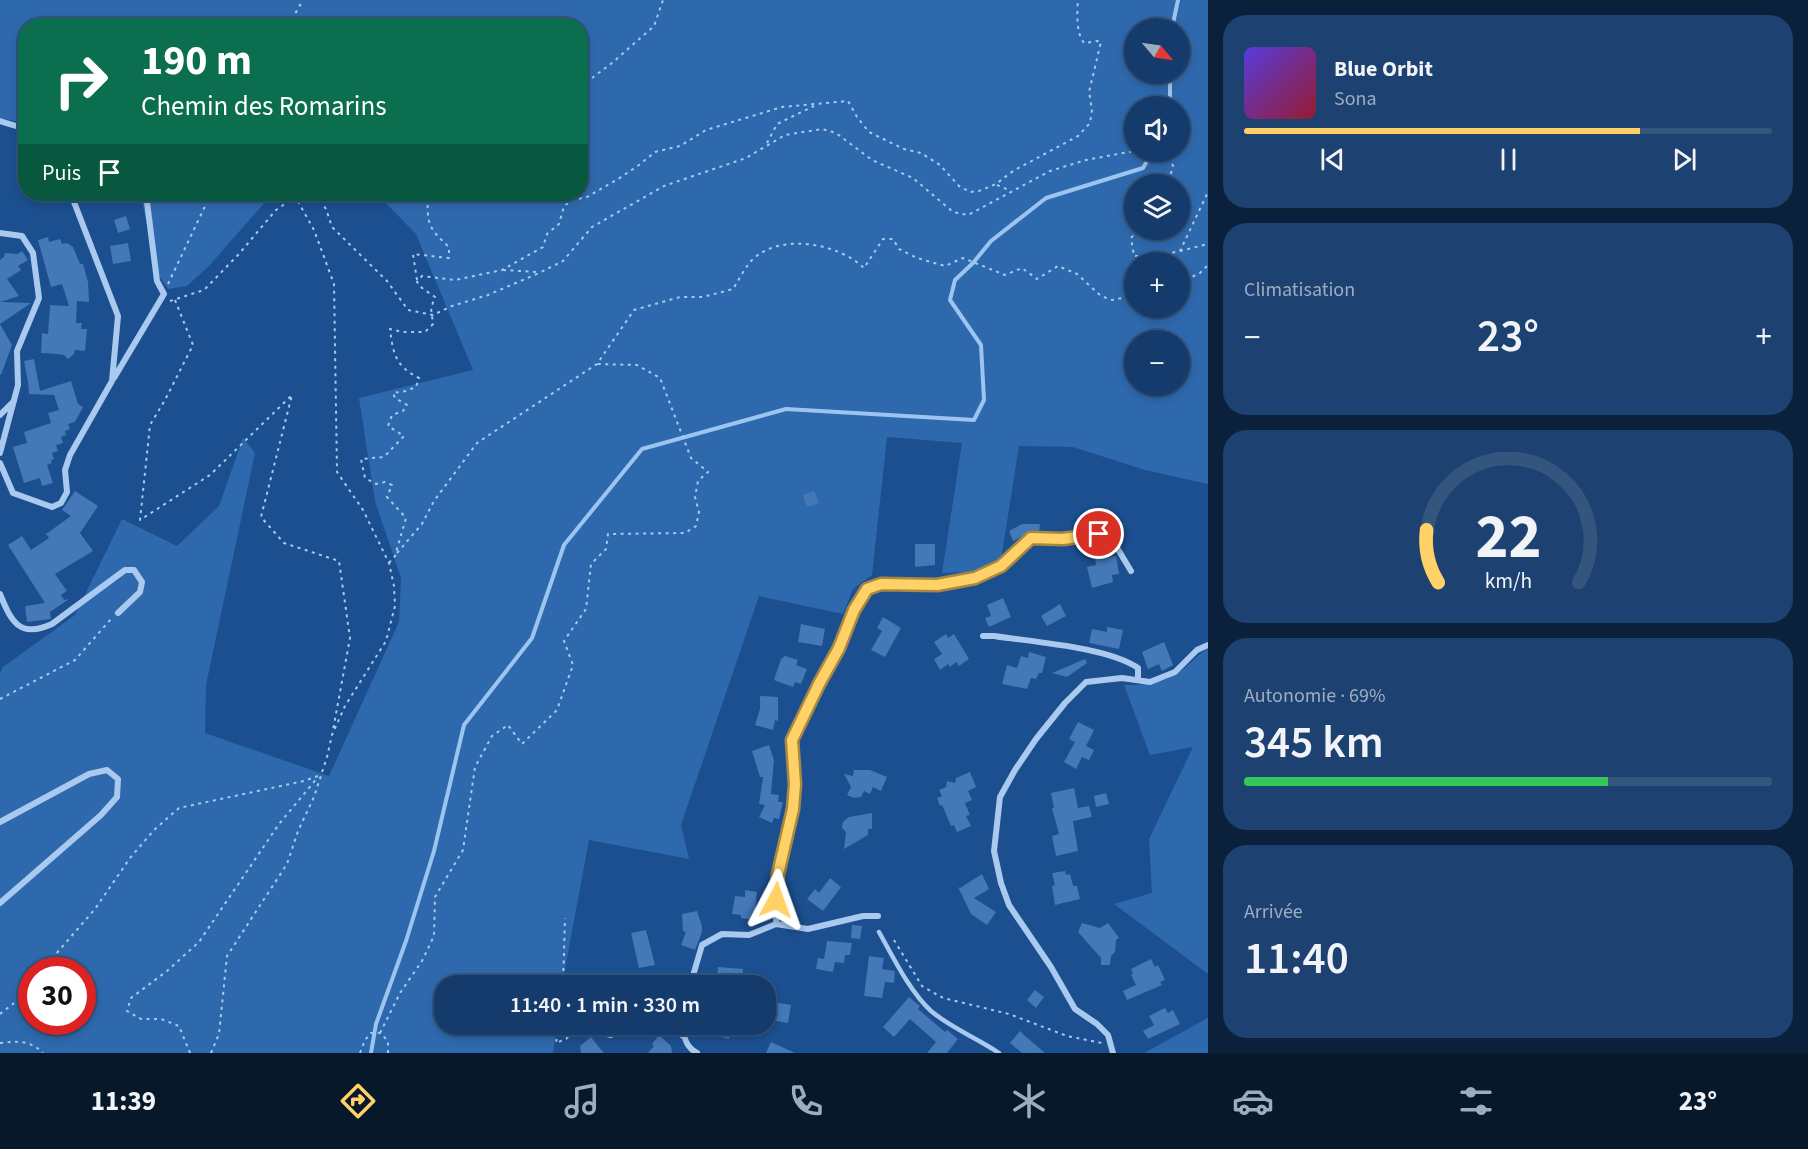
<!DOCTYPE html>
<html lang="fr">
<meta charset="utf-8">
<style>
body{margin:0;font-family:"Source Sans 3",sans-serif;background:#1d4271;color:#f1f3f6;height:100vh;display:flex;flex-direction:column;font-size:22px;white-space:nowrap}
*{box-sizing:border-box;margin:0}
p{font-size:20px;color:#9dadc1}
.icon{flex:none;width:33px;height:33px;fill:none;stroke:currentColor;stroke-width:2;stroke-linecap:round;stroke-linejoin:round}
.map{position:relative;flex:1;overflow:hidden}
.sheet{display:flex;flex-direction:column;gap:15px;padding:15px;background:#0b203b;width:600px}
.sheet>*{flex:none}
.banner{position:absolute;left:18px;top:18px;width:570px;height:183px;border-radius:24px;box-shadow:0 3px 9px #0003,0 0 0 2px #33557e;background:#0b6e4f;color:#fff;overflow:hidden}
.needle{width:39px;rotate:119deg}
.controls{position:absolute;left:1124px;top:18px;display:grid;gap:12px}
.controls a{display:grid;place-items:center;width:66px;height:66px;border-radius:50%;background:#143b6b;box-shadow:0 3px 9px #0003,0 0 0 2px #33557e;font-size:30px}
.speed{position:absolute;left:18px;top:957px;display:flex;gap:12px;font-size:30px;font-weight:700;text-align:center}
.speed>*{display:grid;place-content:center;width:78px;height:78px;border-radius:50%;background:#143b6b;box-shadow:0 3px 9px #0003,0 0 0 2px #33557e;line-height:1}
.speed .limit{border:9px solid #d22;background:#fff;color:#111}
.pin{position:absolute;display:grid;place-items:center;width:51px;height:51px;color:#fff;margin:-26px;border:3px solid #fff;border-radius:50%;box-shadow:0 2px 6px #0007}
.me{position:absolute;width:66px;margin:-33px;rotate:4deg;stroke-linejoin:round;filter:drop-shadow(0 0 4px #0008)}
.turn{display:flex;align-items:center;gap:21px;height:126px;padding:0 24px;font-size:27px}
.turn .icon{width:78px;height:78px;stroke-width:2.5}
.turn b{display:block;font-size:42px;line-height:51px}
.then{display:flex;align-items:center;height:57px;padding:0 24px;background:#0003;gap:12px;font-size:22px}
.big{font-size:45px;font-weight:600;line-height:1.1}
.sheet .widget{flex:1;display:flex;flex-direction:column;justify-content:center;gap:9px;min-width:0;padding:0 21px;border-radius:24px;background:#1d4271}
.sheet .dial{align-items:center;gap:0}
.dial svg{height:156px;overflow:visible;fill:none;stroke:#33557e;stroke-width:7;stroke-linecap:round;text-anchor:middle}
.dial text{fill:#f1f3f6;stroke:none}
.song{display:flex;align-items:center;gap:18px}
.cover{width:72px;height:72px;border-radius:9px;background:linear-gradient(135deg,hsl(250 70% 55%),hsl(350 70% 35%))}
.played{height:6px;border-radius:3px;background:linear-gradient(90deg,#ffd166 75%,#33557e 75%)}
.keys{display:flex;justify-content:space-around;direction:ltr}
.heat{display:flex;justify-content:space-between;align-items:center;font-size:33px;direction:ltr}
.charge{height:9px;border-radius:4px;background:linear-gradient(90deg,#34c759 69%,#33557e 0)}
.trip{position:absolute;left:434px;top:975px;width:342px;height:60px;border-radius:24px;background:#143b6b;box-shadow:0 3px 9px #0003,0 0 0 2px #33557e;font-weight:600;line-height:60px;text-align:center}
.dock{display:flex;height:96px;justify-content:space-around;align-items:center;background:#08182b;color:#9dadc1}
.dock .icon{width:42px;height:42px}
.dock .current{color:#ffd166}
.dock b{font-size:27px;color:#f1f3f6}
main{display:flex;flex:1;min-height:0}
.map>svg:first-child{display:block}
</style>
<main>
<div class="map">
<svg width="1208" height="1053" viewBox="0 0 1208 1053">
<rect width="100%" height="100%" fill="#1b4f8f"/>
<!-- green -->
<path fill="#2e69ad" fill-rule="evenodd" d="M0,0H1208V484L1145,470L1073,447L1019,446L1001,560L970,572L942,573L962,443L887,437L872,575L853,589L843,614L759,596L681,825L689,859L589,840L562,985L444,986V1024L557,1025L553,1053H0V673L3,667L75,615L122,519L177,546L219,506L243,438L255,453L206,685L205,733L329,776L399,622L401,578L375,501L359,398L473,370L416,234L377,194H580V26H26L25,123L0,118ZM1134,28H1179V74H1134ZM1134,106H1179V152H1134ZM1134,184H1179V230H1134ZM1134,262H1179V308H1134ZM1134,340H1179V386H1134ZM32,970H82V1022H32Z
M140,194H272L209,266L187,286L168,289L159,276Z
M1208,649V974L1114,904L1152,893L1149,839L1193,747L1150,755L1124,685C1145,685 1160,684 1178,673C1189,666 1196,655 1208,649Z
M1208,1018V1053H1144Z"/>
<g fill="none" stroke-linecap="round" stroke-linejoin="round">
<!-- stream -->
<path stroke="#9cc4f0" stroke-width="4" d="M1172,28L1178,0
M1170,74V106
M371,1053L376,1024L406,941L434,851L464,725L532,638L564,545L642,449L786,409L974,420L984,400L981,345L950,300L955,280L973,263L991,241L1046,198L1143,168L1150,156"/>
</g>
<!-- building -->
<path fill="#4478b7" d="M126,216L130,229L118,233L114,220Z
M48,237L49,242L60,239L62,244L67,243L73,247L80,264H83L88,282L89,302L77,301L76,323H82L81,329H87L85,351L75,350L74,354L68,359L64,355L58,354L41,353L42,333L48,334L50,305L69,306L62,284L51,287L38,240Z
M128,243L131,261L113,264L110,246Z
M22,251L28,260L18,266L21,270L7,279L19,296L0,302V260L4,257L5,253L18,254Z
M0,302L31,303L0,324Z
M0,324L12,345L1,375L0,374Z
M34,359L40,391L71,381L78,404L83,407L75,422L68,424L70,429L65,431L66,435L61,437L63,443L56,445L58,451L52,453L54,459L51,460L52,463L47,465L53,483L42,486L40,478L24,483L13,447L27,443L24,432L51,423L48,413L59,410L54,395L29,394L28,382L24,361Z
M75,491L98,506L80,533L93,551L55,574L67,591L61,595L64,600L69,599L50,612L51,619L27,622L25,606L45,603L8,545L22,536L31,550L49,538L46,534L71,516L62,510Z
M814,491L819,503L807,507L803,495Z
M1022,524H1040L1039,533H1030L1013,541L1009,531Z
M915,544H935V565L915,567Z
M1116,556L1119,574L1112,575L1113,582L1092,588L1087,567L1096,565L1095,559Z
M1003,598L1011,617L989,627L985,618L991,616L987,605Z
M1060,604L1066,616L1047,626L1041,616Z
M883,617L901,628L885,657L871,650L882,631L877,628Z
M801,624L825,629L822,646L798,642Z
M1107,627L1123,630L1119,649L1089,643L1092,629L1107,632Z
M946,634L948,638L954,634L969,659L959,666L956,662L950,667L948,664L940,670L934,659L942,654L934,642Z
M1164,642L1173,665L1162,671L1159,664L1148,669L1142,652Z
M1029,652L1046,657L1042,673H1039L1036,679L1031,678L1027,689L1002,684L1007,665L1017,668L1021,656L1028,658Z
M785,656L798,660L796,665L807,669L801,684L795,682L793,687L774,680L781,659Z
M1085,659L1087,663L1067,677L1052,673Z
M760,696L778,697V721L775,720L773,730L755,725L760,709Z
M1078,722L1094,730L1086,746L1094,750L1089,760L1082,757L1076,769L1064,762L1075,742L1069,739Z
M769,745L774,760L771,794L779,795L778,802H783L779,819L774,818L772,823L759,817L765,805L759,804L763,777H760L752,751Z
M854,770H870L887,777L881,791L873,787L870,794L864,791L861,797L854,798L847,795L851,787L844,774L853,776Z
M970,772L976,787L968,791L972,800L965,803L970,815L966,816L971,826L957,832L954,825L951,826L942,805L940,806L937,798L942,796L939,790L946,787L947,781L955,783L956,778Z
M1074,788L1078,808L1089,806L1092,817L1073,821L1078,851L1056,856L1052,836L1059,834L1052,808H1054L1051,793Z
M1106,793L1109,804L1096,807L1094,796Z
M872,813V829H868V835L844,849L846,832L842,828L843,822L849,817Z
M1065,871L1066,875L1070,874L1073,886H1077L1080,899L1055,905L1052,886L1055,885L1052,873Z
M982,874L989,889L974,898L996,912L987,925L971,914L958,887L960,888Z
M830,878L841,887L823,911L807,899L815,889L819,893Z
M745,890L757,892L754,920L741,918V915L732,914L735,896L745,897Z
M697,911L702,926V932L695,950L681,945L686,932L683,931L682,914Z
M1082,923L1100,928L1108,923L1119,938L1116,940L1115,952L1111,956L1110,965H1101V958L1078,932Z
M852,925L862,926L860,939L851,938Z
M646,930L655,965L639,968L631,933Z
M827,941L852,943L850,955H845L844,963L835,962L833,972L816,969L818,958L824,959Z
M869,956L884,958L882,969L895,971L894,983L885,982L882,998L864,996Z
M1151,959L1155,967L1158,965L1165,980L1160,982L1162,985L1127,1000L1123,991L1136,985L1131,975L1133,974L1131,969Z
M718,967L743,969L742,983L717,982Z
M1035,990L1044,997L1036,1008L1027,1000Z
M909,997L920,1006L918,1009L945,1032L947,1030L958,1039L947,1053H927L936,1042L910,1019L894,1037L883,1027Z
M767,1001L791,1005L788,1023L765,1019Z
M1165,1008L1168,1013L1173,1010L1180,1024L1148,1039L1143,1031L1154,1025L1149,1016Z
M716,1024H732L729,1039L714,1035Z
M1020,1031L1025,1036L1045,1053H1022L1010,1043Z
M659,1035L671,1046L672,1053H648L654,1046L652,1044Z
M591,1037L594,1041L604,1053H581L580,1046Z
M771,1042L795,1053H766Z"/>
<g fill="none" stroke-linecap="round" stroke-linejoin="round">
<!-- path -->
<path stroke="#a9c9ee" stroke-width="2" stroke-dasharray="3 4.5" stroke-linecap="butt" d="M288,26L303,0
M580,87L612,63L654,26L663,0
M767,143L777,124L814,106
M1165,152H1167L1173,166L1168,184
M997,185L1011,191
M316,194L326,209L332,227L387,281L408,310L433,315L452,306L488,295L539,273L563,261L592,227L664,186L746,158L785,135L822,129L836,133L872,160L913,178L953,212L968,215L1050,171L1086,160L1134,151
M208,200L209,194
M1138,230L1131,238L1134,256H1158L1180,251L1208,192
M1180,251L1208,244
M503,270L537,272
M417,280L413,254L449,258V247C427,227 427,223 428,194
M1179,283L1200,273L1208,265
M168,284L208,200L218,194
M175,300L193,345L165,400L150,425L140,520L210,475L292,395L261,517L284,543L339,561L350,638L333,730
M170,301L204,290L238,255L276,210L299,194
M397,553L422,524L434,501L477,443L597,364L634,310L680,297H703L733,289C739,280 744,269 751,261C779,232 838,243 864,268L883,239H893L899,249L917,258L945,266L963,258L1005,275L1022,268L1037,279L1058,266L1077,274L1101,296L1112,300L1134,296
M389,563L395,556L406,518L387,497L392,485L385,482L376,484L365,478L361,459L384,457L404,436L388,426L392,415L403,411L407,405L395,398L393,393L406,391L416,387L419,378C395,366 393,353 390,329L402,332H425L433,324L431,308L435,297L422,288L417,282L422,276L455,280L502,270L543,247L547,234L559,224L564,206L573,200L587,197L618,179L639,165L655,152L680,146L706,130L782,107L848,101L857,117L869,132L904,149L921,153L940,165L959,186L970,192L979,191L996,184L1013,171L1078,136L1090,123L1092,110L1089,92L1101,42L1098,41L1084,43C1076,33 1077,13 1078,0
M0,699L75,660L111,619
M894,940L922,986L943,998L1009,1014L1067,1036L1102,1043
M42,970L95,909L130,858L154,830L179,808L304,781L318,776
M563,986L565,918
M0,1014L18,1000L32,983
M559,1024L556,1043L566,1039L581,1024
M380,1033L400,993L422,961L434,936L435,897L463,850L475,767L492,736L508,725L522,744L557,710L573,665L564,641L586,609L591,564L606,549L608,534L685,533L696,526L699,512L695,497L698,481L708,472L691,458L660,378L637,365L597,364
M0,1043C17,1041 30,1040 43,1053
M190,1053L179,1026L161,1019H141L127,1011L131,998L167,971L199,942L279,824L318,777
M211,1053L219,1034L227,956L287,864L298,831L314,797L327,757L332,735L345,706L386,641L395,606L394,586L389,563L363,510L337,472L334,284L314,230L295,196
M360,1053L365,1040L371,1033H380L388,1041V1053"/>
<!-- service -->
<path stroke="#a9c9ee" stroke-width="4.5" d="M879,932C893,957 910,992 931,1011C951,1028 977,1038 999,1053"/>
<!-- minor -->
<path stroke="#a9c9ee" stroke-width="6" d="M0,121L26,129
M0,233L22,236L33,253L39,298L17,351L18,385L0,453
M114,378L164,294L157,281L146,194
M0,415L14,401
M0,463L13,493L52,507L61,503L67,492L65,470L70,455L112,381L118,316L74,202
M0,594C11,621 19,639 52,624L125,570H134L142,582L140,592L118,613
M983,636H994C1033,642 1107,647 1138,668V680
M0,822L89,774L107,770L118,779L117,797L101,815L0,903
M776,924L778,874L793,809L795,784L792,740L819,684L839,648L854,611L867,589L881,584L937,585L975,578L1001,566L1031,538L1063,539L1099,534L1113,541L1131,571
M776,924L808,929L863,916H878
M638,986L644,983L650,986
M690,986L702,945L722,934L749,935L776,924
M604,1024L602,1030L607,1034L611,1035L619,1024
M674,1024L678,1032L683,1036
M683,1024C683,1037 686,1047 697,1053
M1113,1053L1108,1035L1097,1024L1075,1009L1051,967L1009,905L1001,883L994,851L1000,797L1015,770L1036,739L1065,703L1086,682L1122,678L1150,682L1175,672L1197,650L1208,645"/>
</g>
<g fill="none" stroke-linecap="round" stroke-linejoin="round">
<!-- route casing -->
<g stroke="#a68842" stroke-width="15">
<path id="route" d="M776,900L778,874L793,809L795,784L792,740L819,684L839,648L854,610L867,589L881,584L937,585L975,578L1001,566L1031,538L1063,539L1099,534"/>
</g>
<!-- route -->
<use href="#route" stroke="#ffd166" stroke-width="10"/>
</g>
</svg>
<div class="controls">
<a><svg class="needle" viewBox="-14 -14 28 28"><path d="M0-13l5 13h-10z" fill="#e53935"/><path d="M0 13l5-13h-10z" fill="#9dadc1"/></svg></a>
<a><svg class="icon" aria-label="sound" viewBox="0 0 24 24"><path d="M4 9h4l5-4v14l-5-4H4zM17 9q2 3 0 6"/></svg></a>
<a><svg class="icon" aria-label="layers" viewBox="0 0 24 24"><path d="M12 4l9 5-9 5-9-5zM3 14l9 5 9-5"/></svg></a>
<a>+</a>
<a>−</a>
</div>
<div class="speed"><div class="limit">30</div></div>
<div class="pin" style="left:1099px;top:534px;background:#d93025"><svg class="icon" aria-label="arrive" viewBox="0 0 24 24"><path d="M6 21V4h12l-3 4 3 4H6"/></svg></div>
<svg class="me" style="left:776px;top:900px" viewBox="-20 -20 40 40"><path d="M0-17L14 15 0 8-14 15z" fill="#ffd166" stroke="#fff" stroke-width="4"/></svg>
<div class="trip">11:40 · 1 min · 330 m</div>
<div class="banner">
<div class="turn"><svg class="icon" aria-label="right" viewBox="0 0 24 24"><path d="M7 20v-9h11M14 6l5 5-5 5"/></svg><div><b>190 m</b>Chemin des Romarins</div></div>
<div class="then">Puis<svg class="icon" aria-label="arrive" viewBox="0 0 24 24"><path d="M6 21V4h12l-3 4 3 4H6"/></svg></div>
</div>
</div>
<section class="sheet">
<div class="widget">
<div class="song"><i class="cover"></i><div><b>Blue Orbit</b><p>Sona</p></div></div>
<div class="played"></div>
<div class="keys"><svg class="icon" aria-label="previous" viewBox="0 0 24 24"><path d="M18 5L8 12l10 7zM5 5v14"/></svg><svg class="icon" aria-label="pause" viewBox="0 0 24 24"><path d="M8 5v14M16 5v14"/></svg><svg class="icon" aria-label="next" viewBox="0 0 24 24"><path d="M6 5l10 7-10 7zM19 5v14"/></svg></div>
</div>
<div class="widget"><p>Climatisation</p>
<div class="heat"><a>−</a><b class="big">23°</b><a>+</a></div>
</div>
<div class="widget dial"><svg viewBox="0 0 100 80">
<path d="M14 69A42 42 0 1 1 86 69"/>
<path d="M14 69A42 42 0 0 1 8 42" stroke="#ffd166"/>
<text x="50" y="56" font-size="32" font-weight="700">22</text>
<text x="50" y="72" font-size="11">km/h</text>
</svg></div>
<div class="widget"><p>Autonomie · 69%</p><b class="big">345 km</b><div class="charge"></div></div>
<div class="widget"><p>Arrivée</p><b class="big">11:40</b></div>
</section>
</main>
<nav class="dock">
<b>11:39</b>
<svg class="icon current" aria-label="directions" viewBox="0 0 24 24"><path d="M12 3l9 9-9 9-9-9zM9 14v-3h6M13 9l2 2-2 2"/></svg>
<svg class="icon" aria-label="music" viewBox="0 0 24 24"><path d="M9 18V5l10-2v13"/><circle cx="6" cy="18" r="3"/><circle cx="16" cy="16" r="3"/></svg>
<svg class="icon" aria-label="phone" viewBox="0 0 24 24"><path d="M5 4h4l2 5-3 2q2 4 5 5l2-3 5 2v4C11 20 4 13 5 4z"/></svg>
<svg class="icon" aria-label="climate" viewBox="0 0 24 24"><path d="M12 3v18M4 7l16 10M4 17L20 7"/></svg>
<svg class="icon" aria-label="car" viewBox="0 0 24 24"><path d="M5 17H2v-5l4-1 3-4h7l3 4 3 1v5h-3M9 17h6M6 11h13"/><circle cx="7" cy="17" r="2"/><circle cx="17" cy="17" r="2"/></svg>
<svg class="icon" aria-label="filters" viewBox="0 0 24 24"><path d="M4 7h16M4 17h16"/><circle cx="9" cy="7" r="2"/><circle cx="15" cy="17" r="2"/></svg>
<b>23°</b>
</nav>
